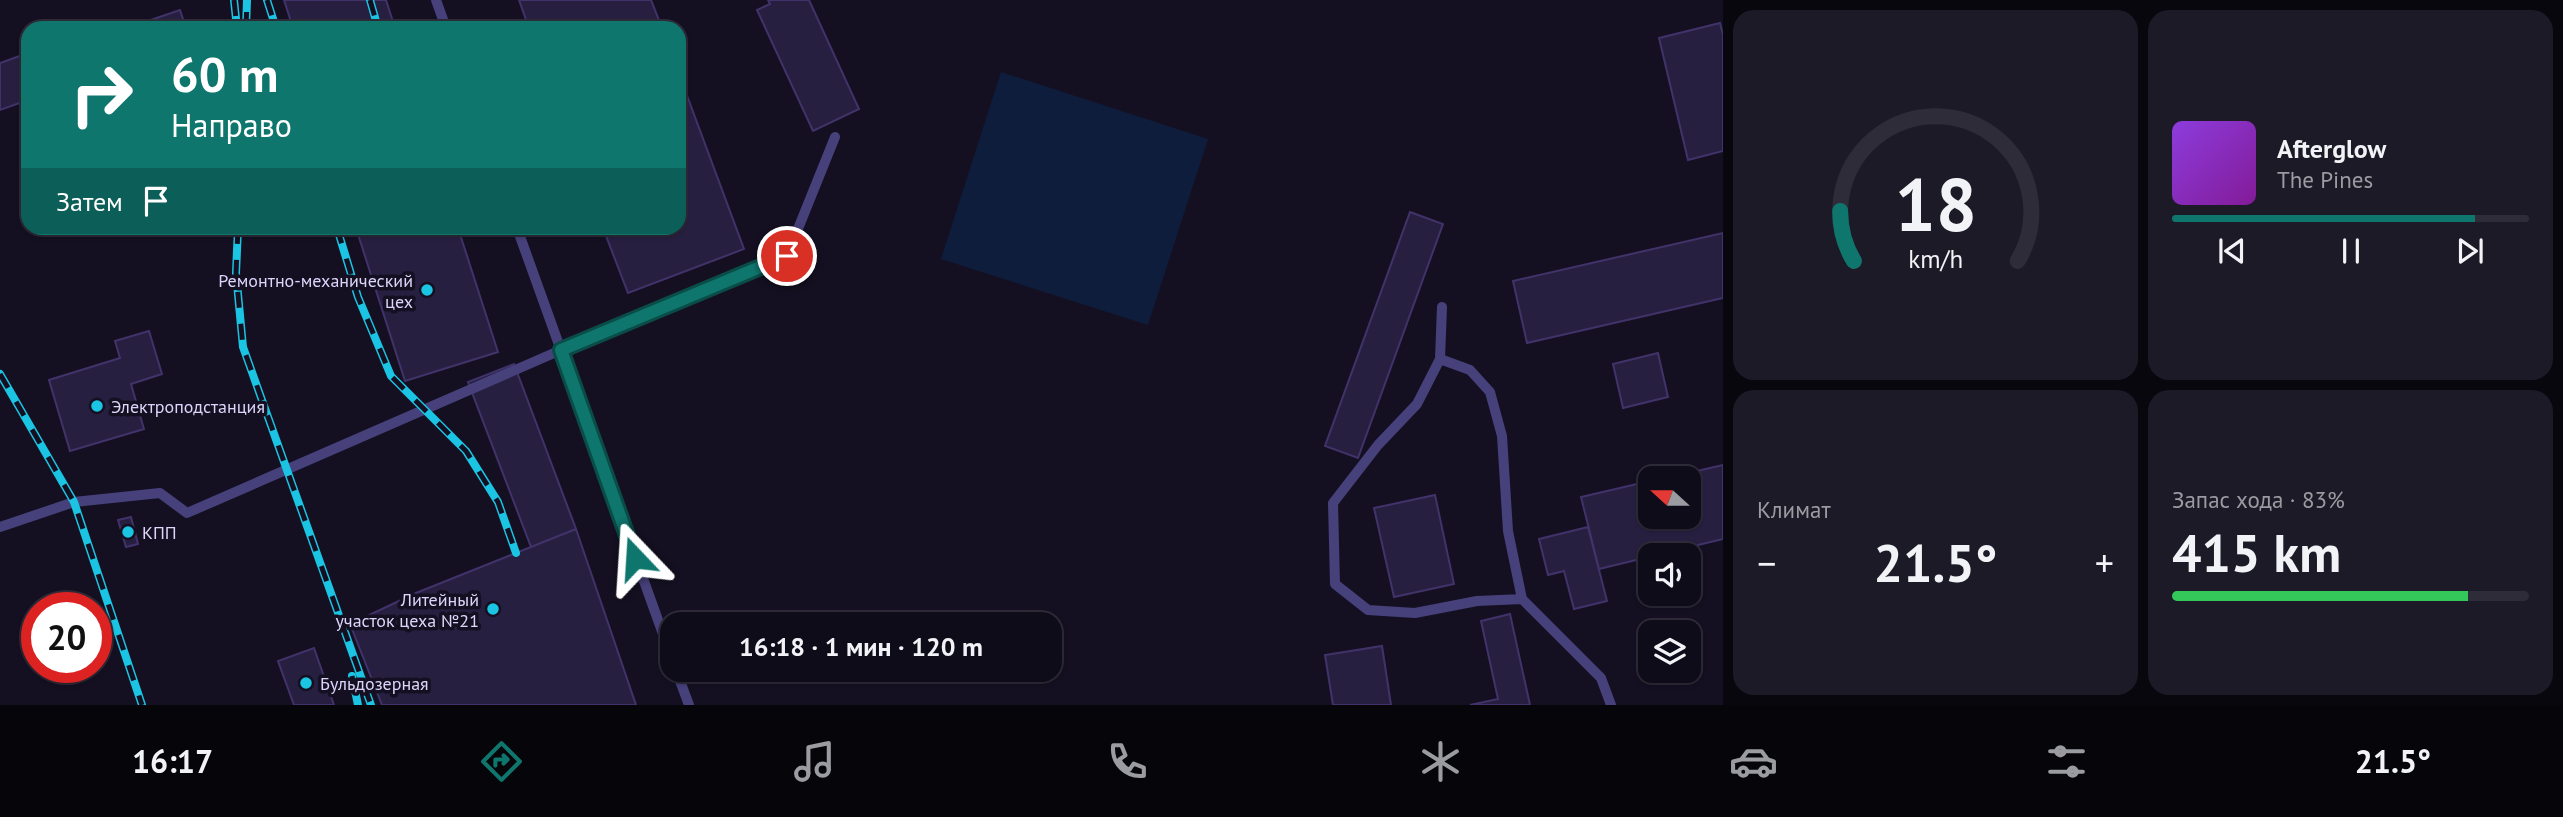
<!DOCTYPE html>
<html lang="ru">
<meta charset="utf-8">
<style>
body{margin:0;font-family:"PT Sans",sans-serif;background:#1d1a27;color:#f1f3f6;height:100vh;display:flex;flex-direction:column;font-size:26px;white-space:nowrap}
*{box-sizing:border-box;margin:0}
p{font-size:23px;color:#9b9ba2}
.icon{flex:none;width:38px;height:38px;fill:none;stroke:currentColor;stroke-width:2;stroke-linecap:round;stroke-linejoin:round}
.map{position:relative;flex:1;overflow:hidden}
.panel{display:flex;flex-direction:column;gap:10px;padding:10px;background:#08070e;width:840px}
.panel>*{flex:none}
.banner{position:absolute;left:21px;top:21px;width:665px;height:214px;border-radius:21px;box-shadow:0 2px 5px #0004,0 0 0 2px #2f2c39;background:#0f766e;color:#fff;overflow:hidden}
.needle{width:46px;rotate:291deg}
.fabs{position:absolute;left:1638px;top:466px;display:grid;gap:14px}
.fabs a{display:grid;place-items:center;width:63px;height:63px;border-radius:14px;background:#0f0c1a;box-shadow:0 2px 5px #0004,0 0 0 2px #2f2c39;font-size:35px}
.speed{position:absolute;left:21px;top:592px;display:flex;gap:14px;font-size:35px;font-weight:700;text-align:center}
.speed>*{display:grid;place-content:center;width:91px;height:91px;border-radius:50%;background:#0f0c1a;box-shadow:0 2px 5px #0004,0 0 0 2px #2f2c39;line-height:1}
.speed .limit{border:10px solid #d22;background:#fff;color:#111}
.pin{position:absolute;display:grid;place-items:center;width:60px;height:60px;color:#fff;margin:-30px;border:4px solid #fff;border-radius:50%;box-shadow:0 2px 7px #0007}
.me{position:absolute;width:77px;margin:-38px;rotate:340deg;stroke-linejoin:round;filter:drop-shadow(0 0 5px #0008)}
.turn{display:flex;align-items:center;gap:24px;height:147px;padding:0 35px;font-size:32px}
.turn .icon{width:91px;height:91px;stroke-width:2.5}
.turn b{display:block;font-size:49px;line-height:60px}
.then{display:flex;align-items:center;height:66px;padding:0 35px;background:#0003;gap:14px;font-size:26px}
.big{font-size:52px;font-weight:800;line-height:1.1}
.panel .tile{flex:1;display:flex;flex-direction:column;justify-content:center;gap:10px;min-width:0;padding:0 24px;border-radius:21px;background:#1d1a27}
.panel .dial{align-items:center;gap:0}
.dial svg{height:182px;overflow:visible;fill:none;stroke:#2f2c39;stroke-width:7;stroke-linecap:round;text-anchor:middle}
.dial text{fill:#f1f3f6;stroke:none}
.song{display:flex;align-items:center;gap:21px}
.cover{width:84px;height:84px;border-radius:10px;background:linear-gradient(135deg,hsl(270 70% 55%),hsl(290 70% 35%))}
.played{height:7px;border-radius:4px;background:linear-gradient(90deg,#0f766e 85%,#2f2c39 85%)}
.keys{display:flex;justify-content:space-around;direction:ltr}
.heat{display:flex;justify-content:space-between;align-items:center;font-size:38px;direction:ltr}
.charge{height:10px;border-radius:5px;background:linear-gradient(90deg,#34c759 83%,#2f2c39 0)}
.panel .tiles{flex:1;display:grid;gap:10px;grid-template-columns:repeat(2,1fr)}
.trip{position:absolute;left:660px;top:612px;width:402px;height:70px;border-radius:21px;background:#0f0c1a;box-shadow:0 2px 5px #0004,0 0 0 2px #2f2c39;font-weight:800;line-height:70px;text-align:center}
.tabs{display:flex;height:112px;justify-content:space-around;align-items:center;background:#06050a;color:#9b9ba2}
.tabs .icon{width:49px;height:49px}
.tabs .selected{color:#0f766e}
.tabs b{font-size:32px;color:#f1f3f6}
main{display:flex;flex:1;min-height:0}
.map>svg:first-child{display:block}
</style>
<main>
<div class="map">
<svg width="1723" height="705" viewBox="0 0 1723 705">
<rect width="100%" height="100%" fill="#141022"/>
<!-- water -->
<path fill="#0f1d3c" d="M1001,72L1208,139L1148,325L941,259Z"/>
<!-- building -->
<path fill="#271f40" stroke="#41336a" stroke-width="2" d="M284,0H386L395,28H293Z
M519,0H651L662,28H529Z
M768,0H809L859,109L813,131L757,10L770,4Z
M180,10L186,28H140L139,24Z
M1720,23L1723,35V151L1688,160L1659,38Z
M28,53V100L0,110V63Z
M679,74L744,249L628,293L603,228H679Z
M1410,212L1443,224L1358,458L1325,446Z
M356,228H458L498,352L405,381Z
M1723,233V298L1527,343L1513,281Z
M149,331L162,374L131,384L144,429L70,451L49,380L120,358L115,341Z
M1658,353L1668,397L1623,408L1613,364Z
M514,364L576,529L531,547L468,382Z
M1723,465V539L1599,569L1581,497L1650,481V516H1689V478H1666Z
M1435,495L1454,584L1394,597L1374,508Z
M131,517L138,544L126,547L118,520Z
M1588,527L1607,601L1574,609L1564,571L1548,575L1539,539Z
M576,529L636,705H382L350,624L416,593Z
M1510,614L1530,705H1470L1498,699L1481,621Z
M1382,646L1391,705H1333L1325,655Z
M314,648L334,705H294L278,661Z"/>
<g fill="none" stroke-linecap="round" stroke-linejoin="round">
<!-- service -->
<path stroke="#46417b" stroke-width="10" d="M436,0L446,28
M517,228L672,659
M1442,307L1440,359L1417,404L1378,445L1333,503L1335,584L1368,610L1415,613L1477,601L1522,599L1601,678L1611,705
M1440,359L1470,370L1490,392L1502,436L1508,531L1522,599
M0,527L74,502L160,493L187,513L561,350L787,256L835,137
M676,670L689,705"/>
<!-- rail casing -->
<g stroke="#1ac4e2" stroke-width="8">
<path id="rail" d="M234,0L237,28
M267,0L276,28
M370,0L378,28
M246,28L247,0
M238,228L236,273L243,347L371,705
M337,228L358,297L391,376L466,451L498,502L516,553
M0,374L74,502L142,705
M352,676L358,705"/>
</g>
<!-- rail -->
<use href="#rail" stroke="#141022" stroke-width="5" stroke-dasharray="16" stroke-linecap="butt"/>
</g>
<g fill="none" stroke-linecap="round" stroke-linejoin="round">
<!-- route casing -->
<g stroke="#0a4d48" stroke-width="18">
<path id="route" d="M635,558L561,350L787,256"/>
</g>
<!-- route -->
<use href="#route" stroke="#0f766e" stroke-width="12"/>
</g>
<!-- markers -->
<g fill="#1ac4e2" stroke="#141022" stroke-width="2.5">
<circle cx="427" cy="290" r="7"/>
<circle cx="97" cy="406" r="7"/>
<circle cx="128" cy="532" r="7"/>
<circle cx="493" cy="609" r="7"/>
<circle cx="306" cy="683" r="7"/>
</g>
<g text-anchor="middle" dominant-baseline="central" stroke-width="7" stroke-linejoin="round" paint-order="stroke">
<!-- poi labels -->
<g font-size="18" fill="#dcd6fa" stroke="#141022" text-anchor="start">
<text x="413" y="280" text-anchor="end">Ремонтно-механический<tspan x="413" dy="21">цех</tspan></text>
<text x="111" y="406">Электроподстанция</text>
<text x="142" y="532">КПП</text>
<text x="479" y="599" text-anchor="end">Литейный<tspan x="479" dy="21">участок цеха №21</tspan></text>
<text x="320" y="683">Бульдозерная</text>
</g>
</g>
</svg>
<div class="fabs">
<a><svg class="needle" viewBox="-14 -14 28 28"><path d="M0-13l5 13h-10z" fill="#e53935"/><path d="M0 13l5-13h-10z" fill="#9b9ba2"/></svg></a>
<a><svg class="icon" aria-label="sound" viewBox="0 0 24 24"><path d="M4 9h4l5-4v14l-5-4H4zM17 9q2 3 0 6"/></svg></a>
<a><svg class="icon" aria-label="layers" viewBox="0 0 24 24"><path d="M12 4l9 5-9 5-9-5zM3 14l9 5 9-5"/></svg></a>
</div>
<div class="speed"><div class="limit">20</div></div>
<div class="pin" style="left:787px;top:256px;background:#d93025"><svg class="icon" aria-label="arrive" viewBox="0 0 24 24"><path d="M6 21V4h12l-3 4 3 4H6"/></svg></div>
<svg class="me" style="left:635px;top:558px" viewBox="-20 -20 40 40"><path d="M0-17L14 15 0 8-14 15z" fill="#0f766e" stroke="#fff" stroke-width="4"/></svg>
<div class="trip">16:18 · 1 мин · 120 m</div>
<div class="banner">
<div class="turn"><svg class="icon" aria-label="right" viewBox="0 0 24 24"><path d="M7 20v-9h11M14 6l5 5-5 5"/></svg><div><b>60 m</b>Направо</div></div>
<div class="then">Затем<svg class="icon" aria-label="arrive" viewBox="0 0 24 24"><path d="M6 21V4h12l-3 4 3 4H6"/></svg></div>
</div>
</div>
<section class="panel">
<div class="tiles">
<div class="tile dial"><svg viewBox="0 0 100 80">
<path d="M14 69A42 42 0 1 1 86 69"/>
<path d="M14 69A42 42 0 0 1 8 47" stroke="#0f766e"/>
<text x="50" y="56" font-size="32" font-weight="700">18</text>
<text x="50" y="72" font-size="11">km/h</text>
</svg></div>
<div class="tile">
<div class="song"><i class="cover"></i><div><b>Afterglow</b><p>The Pines</p></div></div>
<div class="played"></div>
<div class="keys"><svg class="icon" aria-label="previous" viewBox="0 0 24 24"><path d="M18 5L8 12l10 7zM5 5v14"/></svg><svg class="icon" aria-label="pause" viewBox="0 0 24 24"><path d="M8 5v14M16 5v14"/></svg><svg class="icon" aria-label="next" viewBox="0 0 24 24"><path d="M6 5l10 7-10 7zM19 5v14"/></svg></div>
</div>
<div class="tile"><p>Климат</p>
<div class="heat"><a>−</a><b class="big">21.5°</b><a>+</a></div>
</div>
<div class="tile"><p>Запас хода · 83%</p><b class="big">415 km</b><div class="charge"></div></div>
</div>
</section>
</main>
<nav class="tabs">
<b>16:17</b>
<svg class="icon selected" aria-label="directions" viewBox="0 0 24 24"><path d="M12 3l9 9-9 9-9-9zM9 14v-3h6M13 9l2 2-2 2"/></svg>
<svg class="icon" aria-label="music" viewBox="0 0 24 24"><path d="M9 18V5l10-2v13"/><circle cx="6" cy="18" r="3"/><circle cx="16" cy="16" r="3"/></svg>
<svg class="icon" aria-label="phone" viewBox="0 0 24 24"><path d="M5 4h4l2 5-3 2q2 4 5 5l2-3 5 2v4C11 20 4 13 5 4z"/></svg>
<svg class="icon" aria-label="climate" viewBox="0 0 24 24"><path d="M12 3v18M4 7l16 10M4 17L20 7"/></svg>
<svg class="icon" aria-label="car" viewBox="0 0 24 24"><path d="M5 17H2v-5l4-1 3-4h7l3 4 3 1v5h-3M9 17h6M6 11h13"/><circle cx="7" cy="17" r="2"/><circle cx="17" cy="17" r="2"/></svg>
<svg class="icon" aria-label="filters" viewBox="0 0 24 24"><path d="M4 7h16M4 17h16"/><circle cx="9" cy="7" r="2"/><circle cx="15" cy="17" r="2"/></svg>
<b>21.5°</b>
</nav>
